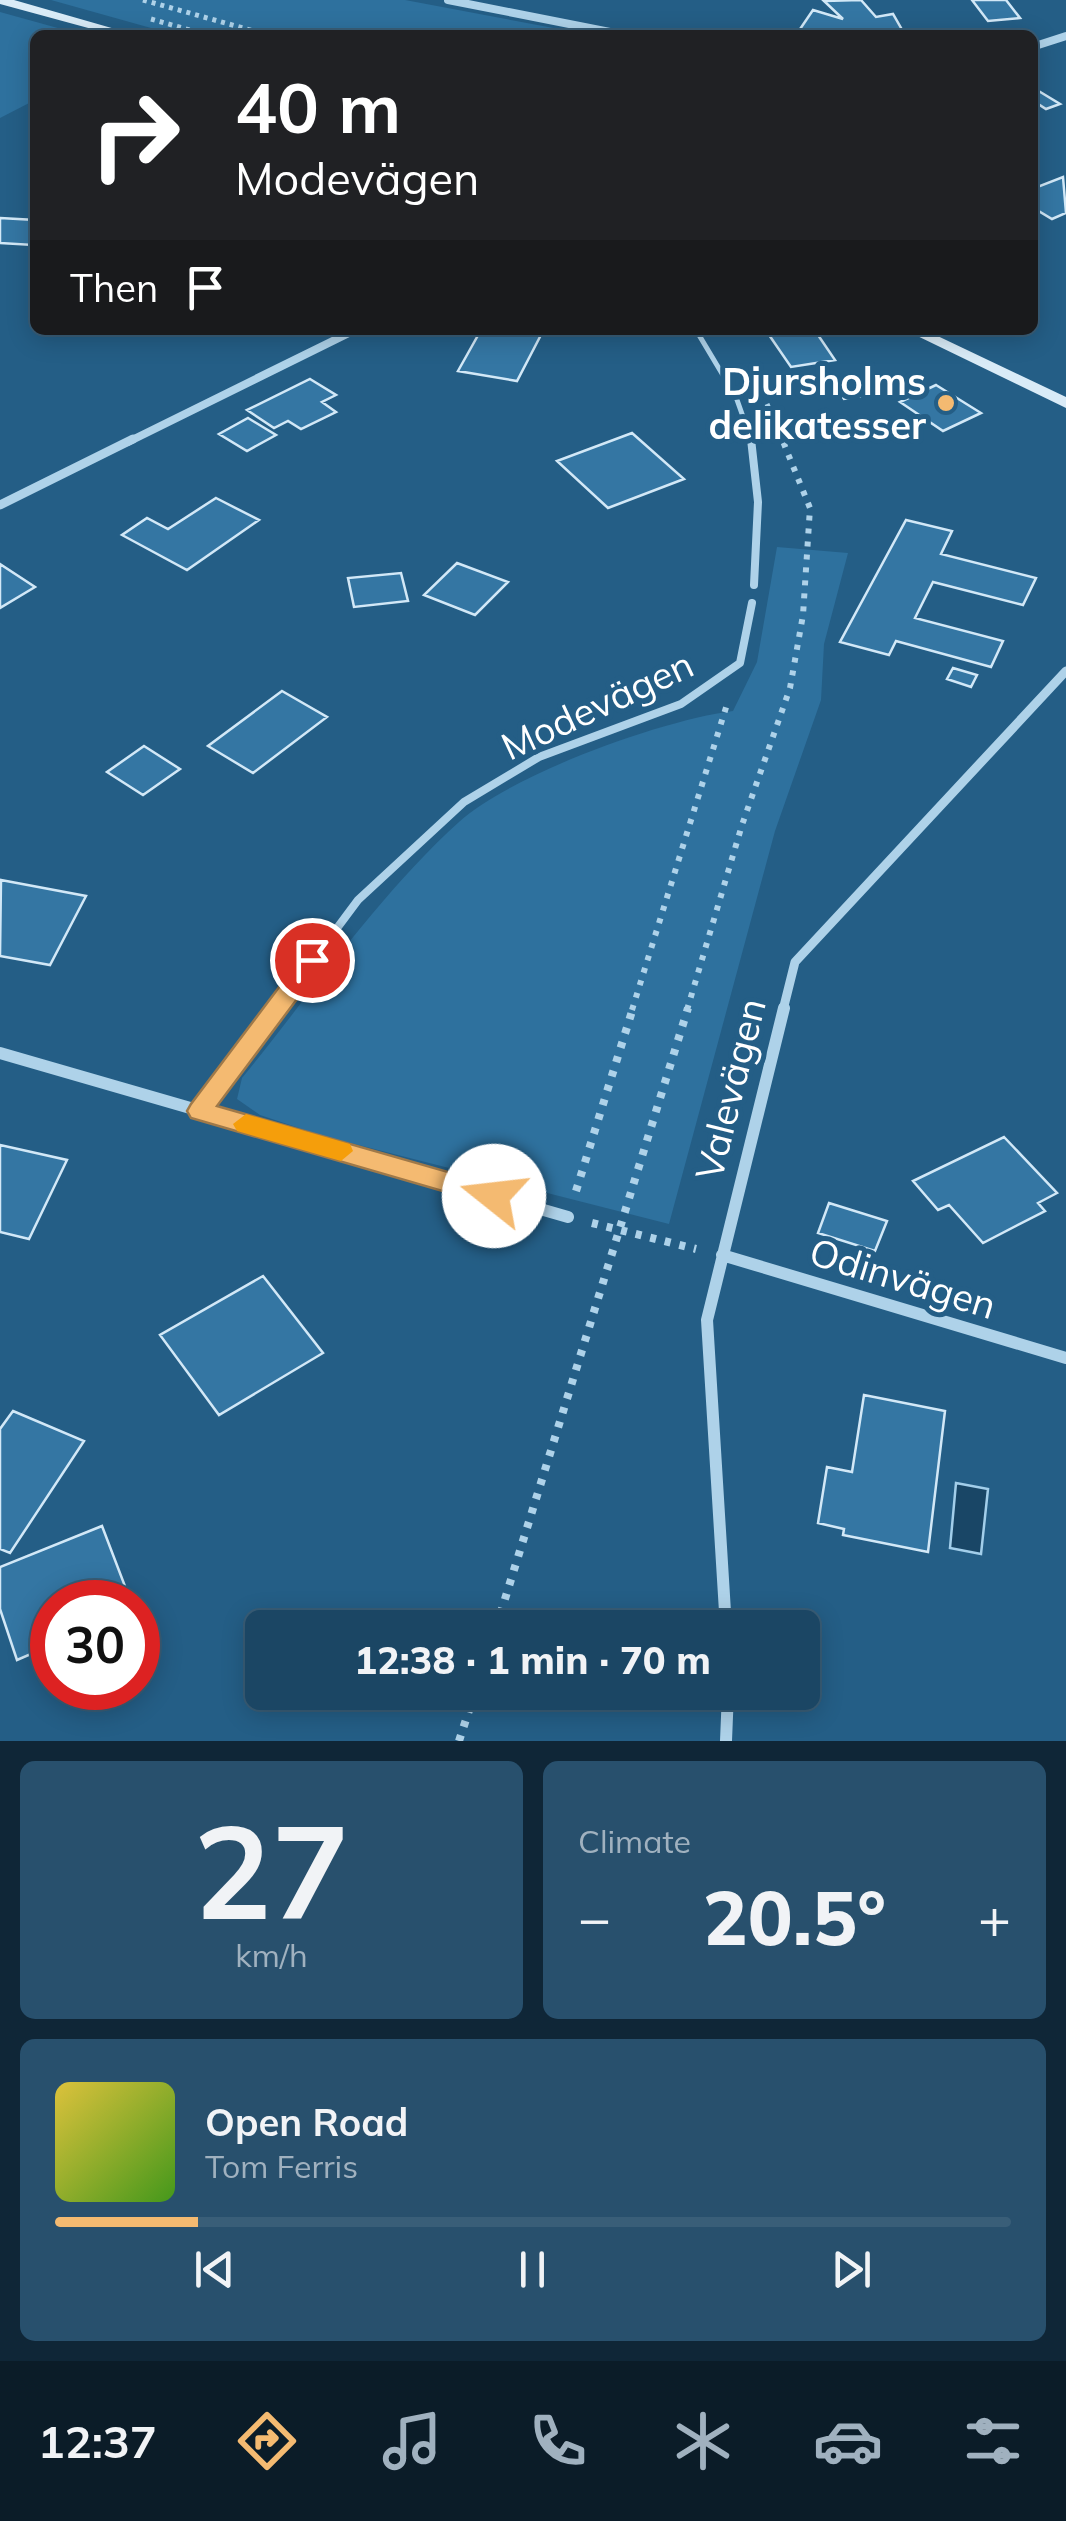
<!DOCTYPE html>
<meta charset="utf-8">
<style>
body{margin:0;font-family:Mulish,sans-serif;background:#28506d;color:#f1f3f6;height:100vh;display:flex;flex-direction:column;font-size:38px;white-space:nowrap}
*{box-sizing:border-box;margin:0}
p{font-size:32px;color:#a0b1bf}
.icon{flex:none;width:55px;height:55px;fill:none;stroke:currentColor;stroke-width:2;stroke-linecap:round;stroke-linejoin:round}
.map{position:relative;height:1741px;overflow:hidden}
.details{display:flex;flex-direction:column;gap:20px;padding:20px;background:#0f2637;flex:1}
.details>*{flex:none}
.guide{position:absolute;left:30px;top:30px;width:1008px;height:305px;border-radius:15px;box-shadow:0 5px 25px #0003,0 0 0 2px #395e78;background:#202124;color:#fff;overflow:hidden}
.speed{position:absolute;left:30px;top:1580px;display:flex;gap:20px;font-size:50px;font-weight:700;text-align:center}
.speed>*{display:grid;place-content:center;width:130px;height:130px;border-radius:50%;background:#1b4664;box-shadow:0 5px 25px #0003,0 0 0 2px #395e78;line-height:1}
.speed .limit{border:15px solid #d22;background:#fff;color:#111}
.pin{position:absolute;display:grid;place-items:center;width:85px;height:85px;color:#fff;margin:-42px;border:5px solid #fff;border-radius:50%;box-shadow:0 2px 10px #0007}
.me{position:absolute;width:110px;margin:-55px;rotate:286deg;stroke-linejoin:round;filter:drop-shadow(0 0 8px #0008)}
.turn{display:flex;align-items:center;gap:35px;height:210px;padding:0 40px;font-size:45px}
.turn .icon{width:130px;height:130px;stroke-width:2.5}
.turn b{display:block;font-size:70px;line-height:85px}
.then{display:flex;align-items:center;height:95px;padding:0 40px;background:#0003;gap:20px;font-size:38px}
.big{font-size:75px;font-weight:800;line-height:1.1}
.details .tile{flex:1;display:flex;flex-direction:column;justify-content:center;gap:15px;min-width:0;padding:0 35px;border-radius:15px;background:#28506d}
.details .dial{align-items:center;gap:0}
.dial b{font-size:130px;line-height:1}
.song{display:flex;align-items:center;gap:30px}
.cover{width:120px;height:120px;border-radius:15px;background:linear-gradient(135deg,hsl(50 70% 55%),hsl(100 70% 35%))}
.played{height:10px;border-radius:5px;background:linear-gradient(90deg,#f4ba71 15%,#395e78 15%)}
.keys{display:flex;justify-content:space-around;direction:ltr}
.heat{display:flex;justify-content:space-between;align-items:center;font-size:55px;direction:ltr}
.details .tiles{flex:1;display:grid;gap:20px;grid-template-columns:1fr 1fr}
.tile:last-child{grid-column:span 2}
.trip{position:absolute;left:245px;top:1610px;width:575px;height:100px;border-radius:15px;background:#1b4664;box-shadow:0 5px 25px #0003,0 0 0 2px #395e78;font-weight:800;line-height:100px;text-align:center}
.tabs{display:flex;height:160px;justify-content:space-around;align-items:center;background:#0b1c28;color:#a0b1bf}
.tabs .icon{width:70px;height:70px}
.tabs .current{color:#f4ba71}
.tabs b{font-size:45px;color:#f1f3f6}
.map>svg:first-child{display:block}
</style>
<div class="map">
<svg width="1066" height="1741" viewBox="0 0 1066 1741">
<rect width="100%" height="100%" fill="#245e86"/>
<!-- green -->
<path fill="#2e719e" d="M51,0H405L591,35H176Z
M0,12L83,35H35V100L0,118Z
M777,547L848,553L824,644L821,700L775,831L669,1224L323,1136L260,1115L237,1099L242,1078C309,996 381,892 459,822C512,774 662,720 733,711L757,662Z"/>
<!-- water -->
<path fill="#194666" stroke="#a2ceea" stroke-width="2.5" d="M956,1483L988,1489L981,1554L950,1548Z"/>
<!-- building -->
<path fill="#3476a3" stroke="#d2e8f7" stroke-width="2.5" d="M861,0L876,17L893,14L905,35H796L813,10L843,19L824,1Z
M972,0H1006L1020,18L988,21Z
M1032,87L1060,104L1046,109L1032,100Z
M1063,177L1066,213L1052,219L1032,207V189Z
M0,218L35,220L33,245L0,243Z
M481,330L543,331L517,381L458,371Z
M756,330L816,332L835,360L791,367L767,332Z
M869,378L880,393L844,399L834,384Z
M310,379L336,395L322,402L336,412L301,429L288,421L274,428L247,410Z
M936,385L981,413L943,431L900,402Z
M248,418L276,435L247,451L219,434Z
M632,433L684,479L608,508L557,461Z
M216,498L259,520L187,570L122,535L147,518L168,529Z
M906,520L952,531L941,554L1036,578L1023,605L933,582L915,618L1003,641L991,667L896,641L889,655L840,642Z
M457,563L508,582L475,615L424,595Z
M0,564L35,587L0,608Z
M401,573L408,601L354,607L348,578Z
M953,668L977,675L971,687L947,679Z
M282,691L327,717L253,773L208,746Z
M144,746L180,769L143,795L107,772Z
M1,880L86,896L50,965L0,956Z
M1004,1137L1057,1193L1038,1203L1045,1211L983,1243L949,1205L938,1210L913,1181Z
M0,1145L67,1160L29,1239L0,1232Z
M829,1203L887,1221L875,1251L818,1233Z
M263,1276L323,1353L219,1415L160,1335Z
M864,1395L945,1411L928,1552L843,1535L844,1529L818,1523L827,1467L852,1472Z
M13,1411L84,1441L10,1553L0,1549V1429Z
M102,1526L131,1602H52V1645L17,1660L0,1609V1567Z"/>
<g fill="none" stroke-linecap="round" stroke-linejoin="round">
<!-- path-far2 -->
<path stroke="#aed2e9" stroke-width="5" stroke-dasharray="4 5" stroke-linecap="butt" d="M143,0L268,35
M151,19L207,35
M767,404L783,442"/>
<!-- path-far1 -->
<path stroke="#aed2e9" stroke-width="6" stroke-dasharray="5 8" stroke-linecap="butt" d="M632,1010L728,701
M687,1010L742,825L790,688L803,615L810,508L782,439"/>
<!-- path -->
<path stroke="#aed2e9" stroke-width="8" stroke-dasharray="6 9" stroke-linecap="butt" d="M576,1191L633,1008
M592,1223L696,1249
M496,1628L688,1008
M459,1741L475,1692"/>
<!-- lane-far2 -->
<path stroke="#aed2e9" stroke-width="5" d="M696,330L736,397L752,442"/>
<!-- lane-far1 -->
<path stroke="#aed2e9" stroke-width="8" d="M751,439L758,502L754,585
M276,1010L358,900L464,802L539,757L681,704L740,663L752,603"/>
<!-- lane -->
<path stroke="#aed2e9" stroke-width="9" d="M200,1111L277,1008"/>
<!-- street-far2 -->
<path stroke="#aed2e9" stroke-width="8" d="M448,0L625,35
M1032,47L1066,36
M128,442L355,330"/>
<!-- street-far1 -->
<path stroke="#aed2e9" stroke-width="9" d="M0,505L133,439
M783,1010L795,962L1066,671"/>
<!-- street -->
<path stroke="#aed2e9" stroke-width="12" d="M0,1053L568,1217
M722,1255L1066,1358
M726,1628L707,1320L784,1008
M726,1741L728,1692"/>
<!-- secondary -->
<path fill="#d9ebf7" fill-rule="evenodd" d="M0,0H14L136,35H114L0,4Z
M905,330H925L1066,397V408Z"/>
</g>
<!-- route -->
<path fill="#f4ba71" stroke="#9f7949" stroke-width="2.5" d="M312,952L324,960L321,967L217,1106L504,1188L507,1196L504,1203L494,1206L191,1118L187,1111L191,1104L304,954Z"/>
<!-- slow -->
<path fill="#f59e0b" d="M246,1114L350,1144L353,1151L341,1161L237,1131L233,1124Z"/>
<!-- markers -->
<circle fill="#f4ba71" stroke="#245e86" stroke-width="4" cx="946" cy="403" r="10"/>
<g text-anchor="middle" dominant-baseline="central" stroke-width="10" stroke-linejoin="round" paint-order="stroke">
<!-- poi labels -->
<g font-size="38" font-weight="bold" fill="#fff" stroke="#245e86" text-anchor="end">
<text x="926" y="381">Djursholms<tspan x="926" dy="44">delikatesser</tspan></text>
</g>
<!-- street labels -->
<g font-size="38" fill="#fff" stroke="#245e86">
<text transform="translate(597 705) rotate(-25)">Modevägen</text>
<text transform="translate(730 1089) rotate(-76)">Valevägen</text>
<text transform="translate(903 1278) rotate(17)">Odinvägen</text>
</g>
</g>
</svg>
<div class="speed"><div class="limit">30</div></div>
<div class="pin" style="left:312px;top:960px;background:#d93025"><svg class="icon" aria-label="arrive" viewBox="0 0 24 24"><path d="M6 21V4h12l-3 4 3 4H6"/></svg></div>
<svg class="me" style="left:494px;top:1196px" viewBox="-20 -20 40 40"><circle r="19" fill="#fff"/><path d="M0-13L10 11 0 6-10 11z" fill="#f4ba71"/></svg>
<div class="trip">12:38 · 1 min · 70 m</div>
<div class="guide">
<div class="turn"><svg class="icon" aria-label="right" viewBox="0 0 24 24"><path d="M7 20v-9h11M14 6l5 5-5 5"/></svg><div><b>40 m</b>Modevägen</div></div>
<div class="then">Then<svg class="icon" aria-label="arrive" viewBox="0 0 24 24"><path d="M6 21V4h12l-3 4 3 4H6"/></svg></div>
</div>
</div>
<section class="details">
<div class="tiles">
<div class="tile dial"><b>27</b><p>km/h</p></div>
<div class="tile"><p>Climate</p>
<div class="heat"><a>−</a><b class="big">20.5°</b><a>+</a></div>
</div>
<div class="tile">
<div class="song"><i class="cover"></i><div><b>Open Road</b><p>Tom Ferris</p></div></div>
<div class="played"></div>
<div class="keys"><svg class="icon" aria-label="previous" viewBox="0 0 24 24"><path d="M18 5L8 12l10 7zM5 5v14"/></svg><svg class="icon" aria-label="pause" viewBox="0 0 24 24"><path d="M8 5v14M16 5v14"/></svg><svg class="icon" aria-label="next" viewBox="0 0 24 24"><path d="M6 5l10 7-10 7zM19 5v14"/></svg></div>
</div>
</div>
</section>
<nav class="tabs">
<b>12:37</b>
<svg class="icon current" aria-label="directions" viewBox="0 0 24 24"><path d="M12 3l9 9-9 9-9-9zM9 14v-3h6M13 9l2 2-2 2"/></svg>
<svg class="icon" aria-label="music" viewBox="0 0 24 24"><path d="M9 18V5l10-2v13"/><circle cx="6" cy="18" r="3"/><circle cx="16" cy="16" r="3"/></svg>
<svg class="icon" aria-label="phone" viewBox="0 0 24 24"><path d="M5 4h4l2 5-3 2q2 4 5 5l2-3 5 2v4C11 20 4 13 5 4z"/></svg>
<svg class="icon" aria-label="climate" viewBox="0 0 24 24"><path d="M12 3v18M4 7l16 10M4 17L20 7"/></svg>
<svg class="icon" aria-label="car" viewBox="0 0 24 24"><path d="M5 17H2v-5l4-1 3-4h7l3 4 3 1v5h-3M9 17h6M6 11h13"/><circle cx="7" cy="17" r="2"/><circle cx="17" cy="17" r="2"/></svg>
<svg class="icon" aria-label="filters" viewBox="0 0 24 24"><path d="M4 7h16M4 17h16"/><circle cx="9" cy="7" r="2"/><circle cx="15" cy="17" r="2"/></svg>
</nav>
